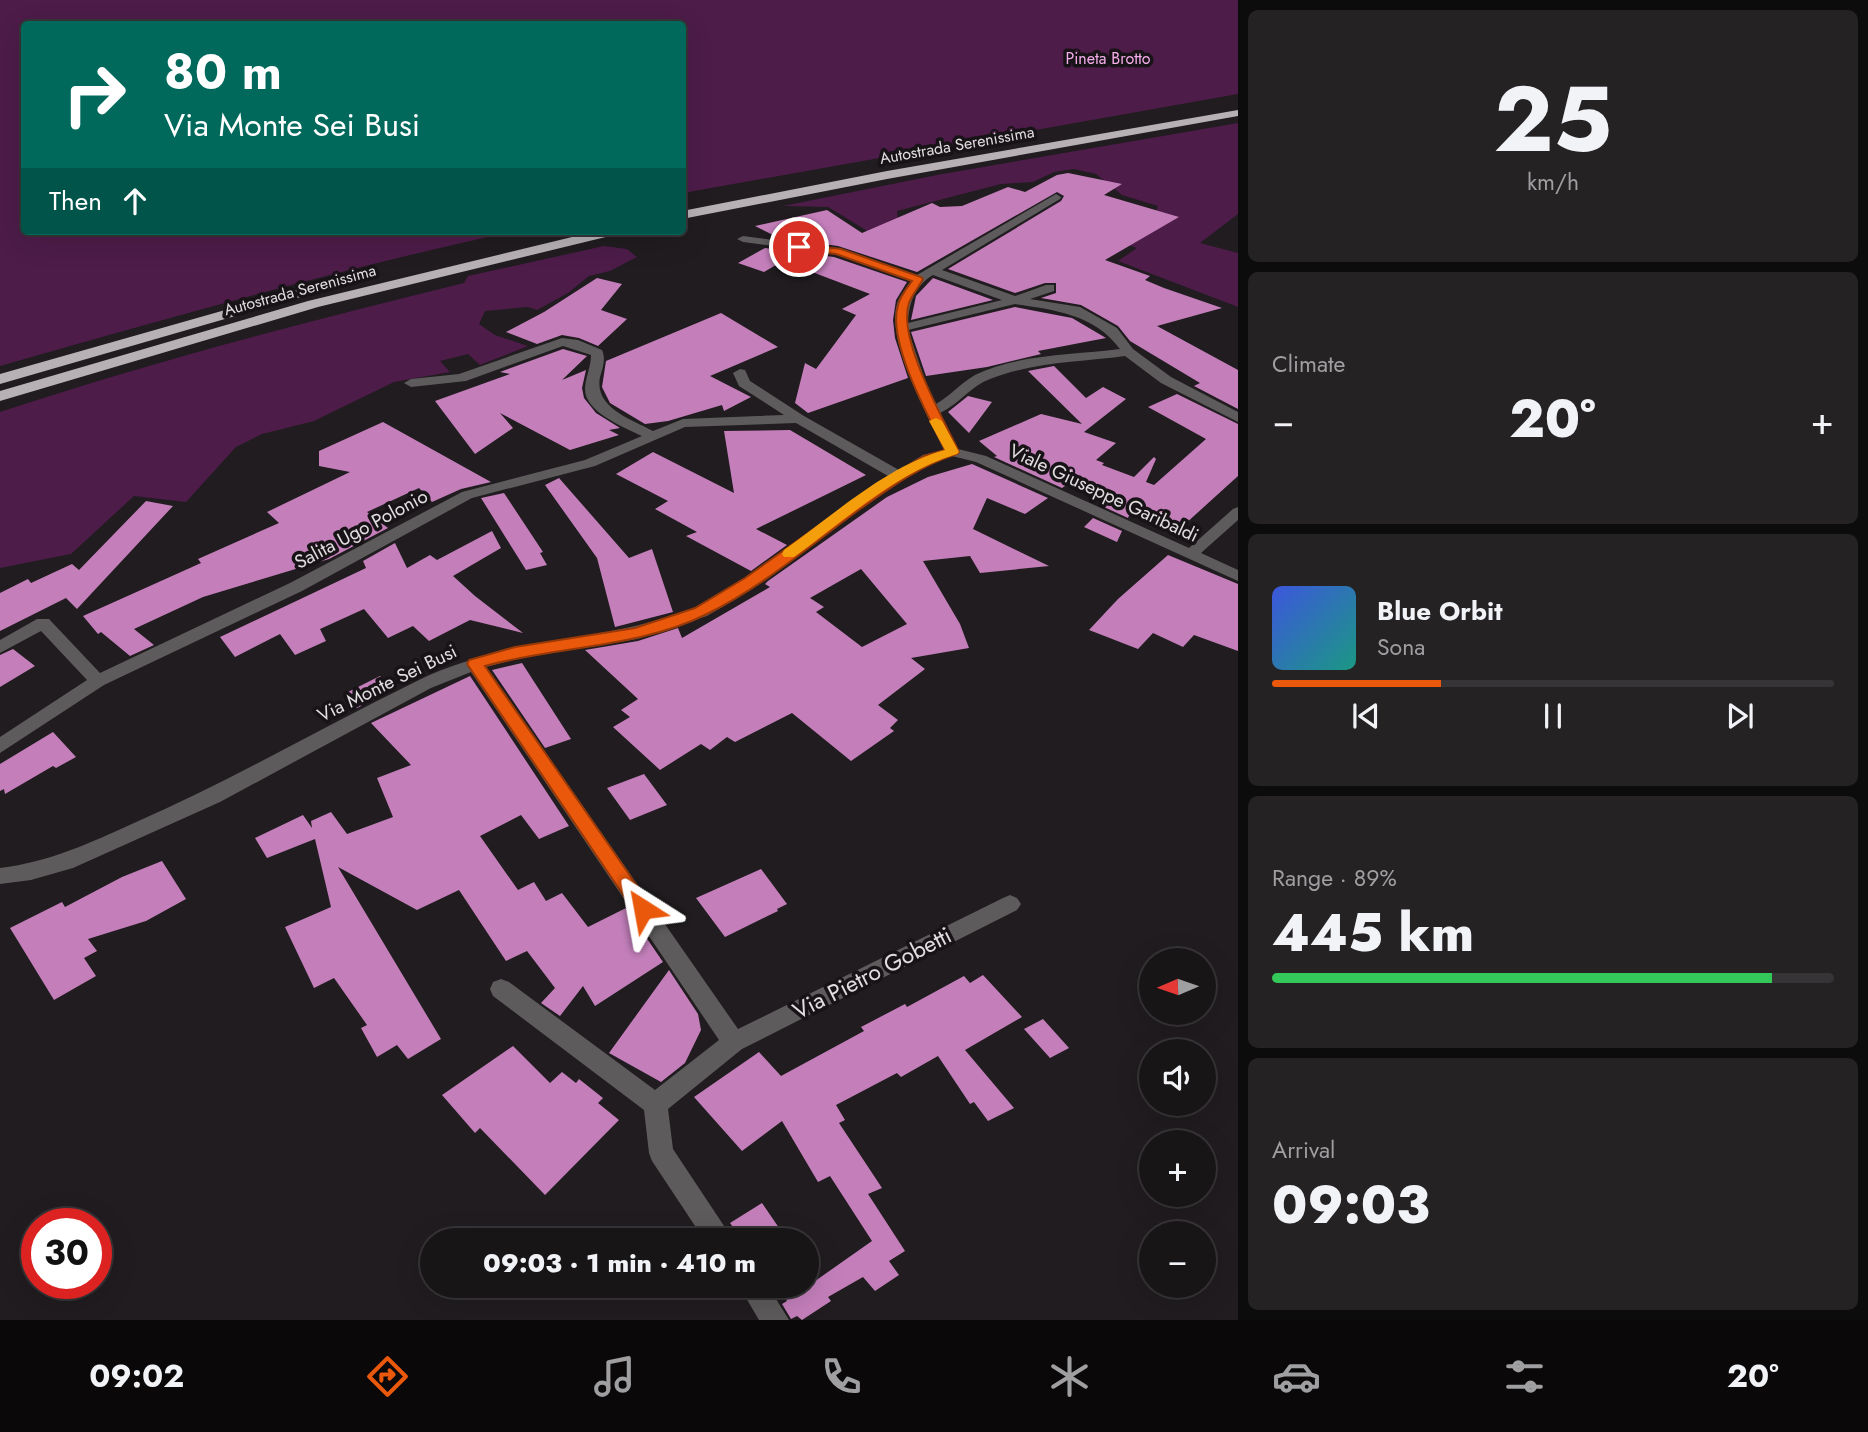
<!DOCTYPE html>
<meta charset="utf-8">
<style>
body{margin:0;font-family:Jost,sans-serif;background:#252224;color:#f1f3f6;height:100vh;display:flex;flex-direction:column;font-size:26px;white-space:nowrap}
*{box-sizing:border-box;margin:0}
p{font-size:23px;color:#9f9fa1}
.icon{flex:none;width:38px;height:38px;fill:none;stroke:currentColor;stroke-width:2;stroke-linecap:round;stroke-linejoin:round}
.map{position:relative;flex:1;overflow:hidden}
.drawer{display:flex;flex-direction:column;gap:10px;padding:10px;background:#0d0c0d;width:630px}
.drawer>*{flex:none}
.guide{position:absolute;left:21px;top:21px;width:665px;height:214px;border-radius:7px;box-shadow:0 7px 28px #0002,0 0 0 2px #363436;background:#00695c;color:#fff;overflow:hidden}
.needle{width:46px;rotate:268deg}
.fabs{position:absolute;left:1139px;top:948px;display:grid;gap:14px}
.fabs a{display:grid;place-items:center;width:77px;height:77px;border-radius:50%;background:#181517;box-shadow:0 7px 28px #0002,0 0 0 2px #363436;font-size:35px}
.speed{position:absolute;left:21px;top:1208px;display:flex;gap:14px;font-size:35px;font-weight:700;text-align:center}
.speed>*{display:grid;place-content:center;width:91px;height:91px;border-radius:50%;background:#181517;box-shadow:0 7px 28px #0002,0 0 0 2px #363436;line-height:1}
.speed .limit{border:10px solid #d22;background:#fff;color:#111}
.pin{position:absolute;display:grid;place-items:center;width:60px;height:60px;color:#fff;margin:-30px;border:4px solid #fff;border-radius:50%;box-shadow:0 2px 7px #0007}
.me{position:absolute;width:77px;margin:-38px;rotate:326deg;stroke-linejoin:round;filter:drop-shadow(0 0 5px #0008)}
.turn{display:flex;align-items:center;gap:24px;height:147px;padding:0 28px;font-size:32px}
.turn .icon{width:91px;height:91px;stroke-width:2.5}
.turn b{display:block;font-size:49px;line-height:60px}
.then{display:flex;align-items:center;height:66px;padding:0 28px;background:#0003;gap:14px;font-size:26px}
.big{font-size:52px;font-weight:800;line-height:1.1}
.drawer .card{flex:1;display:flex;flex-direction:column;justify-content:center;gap:10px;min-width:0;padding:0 24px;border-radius:10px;background:#252224}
.drawer .dial{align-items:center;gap:0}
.dial b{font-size:91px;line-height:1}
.song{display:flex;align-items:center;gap:21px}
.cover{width:84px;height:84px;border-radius:10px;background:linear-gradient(135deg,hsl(230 70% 55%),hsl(170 70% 35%))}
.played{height:7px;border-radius:4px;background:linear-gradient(90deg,#ea580c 30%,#363436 30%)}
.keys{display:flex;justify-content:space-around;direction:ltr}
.heat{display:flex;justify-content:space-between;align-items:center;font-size:38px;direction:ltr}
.charge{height:10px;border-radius:5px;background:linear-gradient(90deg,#34c759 89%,#363436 0)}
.trip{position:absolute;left:420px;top:1228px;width:399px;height:70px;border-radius:35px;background:#181517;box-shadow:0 7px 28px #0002,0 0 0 2px #363436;font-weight:800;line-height:70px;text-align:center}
.tabs{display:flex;height:112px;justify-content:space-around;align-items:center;background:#0a0809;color:#9f9fa1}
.tabs .icon{width:49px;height:49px}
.tabs .active{color:#ea580c}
.tabs b{font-size:32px;color:#f1f3f6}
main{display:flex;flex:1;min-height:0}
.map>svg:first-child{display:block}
</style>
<main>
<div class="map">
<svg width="1238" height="1320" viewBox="0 0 1238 1320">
<rect width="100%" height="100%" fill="#201c1f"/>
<!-- green -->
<path fill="#4d1c49" d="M0,0H1238V94L683,193L682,24H24V231H514C341,269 171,317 0,366Z
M1238,123V214L1200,243L1238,253V307L1118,261L1137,248L1120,242L1155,215L1158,206L1122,195L1096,174L1074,169L1054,172L1033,182L1001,184L897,211L898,221L869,232L828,207L783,206L937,175Z
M604,246L627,249L637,257L610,271L589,276L568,293L537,310L528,307L485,311L479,324L495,335L528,346L480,365L468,354L440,361L450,372L394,382L314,421L262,434L236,447L186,502L134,496L71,554L0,568V412C152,362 308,321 464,283L468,276Z"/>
<!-- building -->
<path fill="#c47fbb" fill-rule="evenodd" d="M1068,173L1122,184L1104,195L1179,217L1105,260L1150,276L1145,280L1164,288L1222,308L1157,326L1238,370V409L1194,386L1200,383L1130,341L1118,326L1081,305L1041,298L1056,293V283H1045L1015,293L948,269L1061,201L1064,196L1057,192L917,272L838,246L779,238L755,226L827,210L862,233L932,203L940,207L962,206L1008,187L1025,192L1057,175Z
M765,248L834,257L907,282L896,300L893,320L895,338L908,378L808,413L795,403L805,363L816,369L856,315L842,309L870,294L791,264L786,268L776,265L764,272L738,263Z
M597,278L622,284L601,310L627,319L598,346L579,338L562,335L537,344L506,332L544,312Z
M933,278L993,300L911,320L916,296Z
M1015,307L1072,318L1106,338L1038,351L1041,354L987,367L926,376L911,332Z
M721,313L778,347L710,376L751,397L724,411L722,405L668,421L645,424L610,403L602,387L606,361Z
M563,349L587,356L562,380L586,370L582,388L584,398L596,413L620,428L609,430L619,435L570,450L500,413L513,428L475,454L435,401L510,374L500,372Z
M1054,366L1086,398L1103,387L1126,399L1084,432L1116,443L1096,460L1104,463L1102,465L1134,477L1154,457L1156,459L1146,482L1154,485L1206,439L1148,407L1177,394L1238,424V476L1184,525L1134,505L1128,518L1104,507L1110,501L1068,484L1062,488L994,457L997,456L979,441L1041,414L1082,424L1028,371Z
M968,396L992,402L969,433L948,412Z
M383,422L491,482L461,489L432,502L419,488L367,512L388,528L329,559L203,597L134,629L154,645L130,656L101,632L98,634L83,616L201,563L198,559L279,523L267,512L350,472L319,466V451Z
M790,430L866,475L756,529L787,545L751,571L686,536L697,532L655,509L668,501L616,474L653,452L734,493L724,431Z
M972,464L1048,498L1025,514L987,498L973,529L1049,566L980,573L970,556L923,561L960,624L969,648L911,658L925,669L878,705L898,720L890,728L894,731L851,761L792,713L735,742L727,737L710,750L701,744L660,770L613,727L630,717L621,710L638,699L585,650L638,641L678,628L682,638L770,587L765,584L768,581L887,497L928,477ZM861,569L907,624L862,647L816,612L824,607L810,598Z
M559,478L629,558L652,549L673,612L615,627L597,558L545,485Z
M504,493L543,552L540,553L547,565L526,570L481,498Z
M146,501L173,506L77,609L66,598L0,631V593L28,579L31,583L72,564L79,570Z
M1093,518L1122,531L1117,542L1084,527Z
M492,531L501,548L453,576L475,596L523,633L470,620L429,641L413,626L388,638L364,609L320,629L326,641L295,655L280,634L235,657L220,637L366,568L363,561L395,543L407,568L430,555L437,560Z
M1168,555L1238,584V651L1194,635L1183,647L1153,633L1138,649L1089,630L1118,599Z
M13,649L35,666L0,687V655Z
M522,663L571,739L545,748L492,670Z
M380,676L392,690L357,708L344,694Z
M470,676L569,826L539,839L521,815L480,836L518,890L534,882L546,901L562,893L588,927L626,908L663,962L595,1006L583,986L560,1016L541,1003L555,988L527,951L506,961L459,890L417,910L338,867L441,1039L408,1059L397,1045L377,1057L361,1028L367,1025L334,978L314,988L285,927L331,907L315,839L267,858L255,838L303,815L312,828L311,821L331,812L347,834L393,817L377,778L411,765L371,723Z
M53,732L76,757L56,768L53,766L5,794L4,789L0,791V764Z
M644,774L667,805L630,820L607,788Z
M162,861L186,899L146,921L88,939L97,951L84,958L96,976L54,1000L10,928L62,902L65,907L122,877Z
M761,869L787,904L777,909L778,911L725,937L696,898Z
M669,970L698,1014L701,1030L685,1063L661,1082L609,1053Z
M983,975L1022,1017L965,1050L1014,1108L988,1121L974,1102L970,1104L938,1056L901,1077L897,1073L836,1105L845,1120L839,1123L882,1188L868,1194L905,1251L889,1261L899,1275L875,1291L863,1277L828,1297L831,1301L802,1320L797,1316L791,1319L782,1304L787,1301L776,1286H808L872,1241L830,1176L818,1182L782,1121L742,1151L694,1097L759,1052L781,1076L864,1031L861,1027L905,1004L907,1007L964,976L970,983Z
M1043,1019L1069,1048L1050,1058L1024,1029Z
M513,1046L550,1083L562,1072L576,1083L579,1079L603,1098L598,1103L619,1120L545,1195L480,1128L475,1133L442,1095Z
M762,1203L788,1241H743L730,1223Z"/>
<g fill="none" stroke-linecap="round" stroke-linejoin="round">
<!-- minor -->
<path fill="#5d5b5c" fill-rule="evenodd" d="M1056,194L1061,197L1060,199L942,270L1015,296L1046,285H1054V291L1030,299L1080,307L1117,328L1133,349L1171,377L1238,412V422L1161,383L1125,356C1081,362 1032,362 990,379C971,386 959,404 940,413L958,449L986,456L1189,548L1233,509L1238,507V520L1201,553L1238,570V581L976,462L952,456L933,461L886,490L756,586L707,616L637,639L515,659L486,667L738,1029L1003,898L1010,895L1017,898L1021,904L1017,910L742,1049L668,1109L673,1149L734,1241H705L652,1161L649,1153L644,1110L493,996L490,989L493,982L501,979L509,982L655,1090L719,1040L471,672L431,688L220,802L73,868L31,880L0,884V868C49,862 90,843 134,823C231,781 322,727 417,681C504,638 602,643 692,609C717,600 742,580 764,565C805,535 845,503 888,476L796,423L685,427L595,466L472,498L302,591L104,685L0,753V737L87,680L41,631L0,653V640L37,619H49L100,673L290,583L462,492L585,460L642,436C624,427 584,412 585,388C586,376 591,366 591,355L563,346L466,381L411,387L404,383L411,379L459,374L562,338L578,340L602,350C606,359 603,367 600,377C594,408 631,419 653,431L683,419L784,415L739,386L733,373L740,369L745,370L750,381L804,416L899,470L923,455L944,450C928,415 886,341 897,304C899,296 907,288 911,281L835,254L743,242L737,239L743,236L837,248L917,275ZM933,275L1002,300L908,323C909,302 915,286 933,275ZM1015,304C1055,310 1094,314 1120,349C1073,355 1018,354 975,375C961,383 950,396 936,404L926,383L908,330Z
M739,1286H768L789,1320H759Z"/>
<!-- motorway -->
<path fill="#b7b1b6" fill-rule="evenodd" d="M1238,110V116L887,179L682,219V211L887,171Z
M597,231H620L618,234L318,307L0,401V391L308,301Z
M299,289L304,290V296L0,384V374Z"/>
</g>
<!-- route -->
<path fill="#ea580c" stroke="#983908" stroke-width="2" d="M799,244L841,249L921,277L923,279C919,287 912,295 909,303C897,338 943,418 959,452L957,454C921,465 891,487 860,509C811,545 762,587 707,614C639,648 558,646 485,666L649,903L652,909L649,914L643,916L636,914L467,664L469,660L515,647L635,628L695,608L745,578L877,484L924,456L945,450C928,415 887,342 898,305C900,296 907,288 912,281L836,254L795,250L794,247Z"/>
<!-- slow -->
<path fill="#f59e0b" d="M936,418L942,421L959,452L957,454C897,472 845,520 794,557H784L782,554L784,550C834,515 886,466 945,450L929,421Z"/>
<g text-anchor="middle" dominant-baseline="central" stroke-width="7" stroke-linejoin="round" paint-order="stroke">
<!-- far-park labels -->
<g font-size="16" fill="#f6aeed" stroke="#171316">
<text x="1108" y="58">Pineta Brotto</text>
</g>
<!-- far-street labels -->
<g font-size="16" fill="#e1dee0" stroke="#171316">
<text transform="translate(957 145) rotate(-10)">Autostrada Serenissima</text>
<text transform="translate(300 290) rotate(-15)">Autostrada Serenissima</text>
</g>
<!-- street labels -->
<g font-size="19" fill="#e1dee0" stroke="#171316">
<text transform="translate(1104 493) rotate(25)">Viale Giuseppe Garibaldi</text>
<text transform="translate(361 529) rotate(-28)">Salita Ugo Polonio</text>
<text transform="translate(387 683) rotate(-26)">Via Monte Sei Busi</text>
</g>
<!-- near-street labels -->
<g font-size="23" fill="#e1dee0" stroke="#171316">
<text transform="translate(872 973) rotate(-27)">Via Pietro Gobetti</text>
</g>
</g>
</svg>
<div class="fabs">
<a><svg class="needle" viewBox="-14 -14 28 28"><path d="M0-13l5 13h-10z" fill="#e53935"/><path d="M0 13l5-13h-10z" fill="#9f9fa1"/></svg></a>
<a><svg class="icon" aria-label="sound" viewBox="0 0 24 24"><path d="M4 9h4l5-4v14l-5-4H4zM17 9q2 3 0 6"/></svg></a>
<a>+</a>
<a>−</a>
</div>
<div class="speed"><div class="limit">30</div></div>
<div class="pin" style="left:799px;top:247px;background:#d93025"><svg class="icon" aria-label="arrive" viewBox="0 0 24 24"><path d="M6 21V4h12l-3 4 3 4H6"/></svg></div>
<svg class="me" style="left:643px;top:909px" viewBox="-20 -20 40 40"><path d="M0-17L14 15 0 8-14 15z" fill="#ea580c" stroke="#fff" stroke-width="4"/></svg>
<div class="trip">09:03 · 1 min · 410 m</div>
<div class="guide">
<div class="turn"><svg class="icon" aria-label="right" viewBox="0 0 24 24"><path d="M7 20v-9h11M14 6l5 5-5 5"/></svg><div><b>80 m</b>Via Monte Sei Busi</div></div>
<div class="then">Then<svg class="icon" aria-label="ahead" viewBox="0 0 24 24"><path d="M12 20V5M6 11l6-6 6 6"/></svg></div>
</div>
</div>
<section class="drawer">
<div class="card dial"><b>25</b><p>km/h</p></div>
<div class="card"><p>Climate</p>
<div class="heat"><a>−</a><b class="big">20°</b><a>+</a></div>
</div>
<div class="card">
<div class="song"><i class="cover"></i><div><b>Blue Orbit</b><p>Sona</p></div></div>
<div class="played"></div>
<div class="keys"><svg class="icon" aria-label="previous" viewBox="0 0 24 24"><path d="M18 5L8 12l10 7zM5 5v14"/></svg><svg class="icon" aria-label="pause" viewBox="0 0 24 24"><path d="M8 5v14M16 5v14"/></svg><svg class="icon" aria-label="next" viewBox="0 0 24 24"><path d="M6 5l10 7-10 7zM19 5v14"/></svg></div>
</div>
<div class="card"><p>Range · 89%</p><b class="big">445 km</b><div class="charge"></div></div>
<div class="card"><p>Arrival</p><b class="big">09:03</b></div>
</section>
</main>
<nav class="tabs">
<b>09:02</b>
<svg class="icon active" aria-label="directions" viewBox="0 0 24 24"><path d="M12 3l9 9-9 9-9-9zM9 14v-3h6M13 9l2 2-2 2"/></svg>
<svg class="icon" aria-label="music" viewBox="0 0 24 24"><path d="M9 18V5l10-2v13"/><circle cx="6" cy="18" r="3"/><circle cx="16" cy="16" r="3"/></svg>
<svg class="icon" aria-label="phone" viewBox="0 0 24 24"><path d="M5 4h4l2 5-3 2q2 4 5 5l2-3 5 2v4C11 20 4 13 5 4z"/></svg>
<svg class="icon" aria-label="climate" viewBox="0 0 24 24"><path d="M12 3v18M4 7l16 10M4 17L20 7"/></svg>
<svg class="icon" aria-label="car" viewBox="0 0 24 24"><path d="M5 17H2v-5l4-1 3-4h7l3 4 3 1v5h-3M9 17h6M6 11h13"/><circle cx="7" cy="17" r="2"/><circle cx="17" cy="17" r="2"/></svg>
<svg class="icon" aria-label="filters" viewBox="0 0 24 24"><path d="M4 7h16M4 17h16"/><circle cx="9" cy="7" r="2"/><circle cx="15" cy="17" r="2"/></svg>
<b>20°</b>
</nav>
